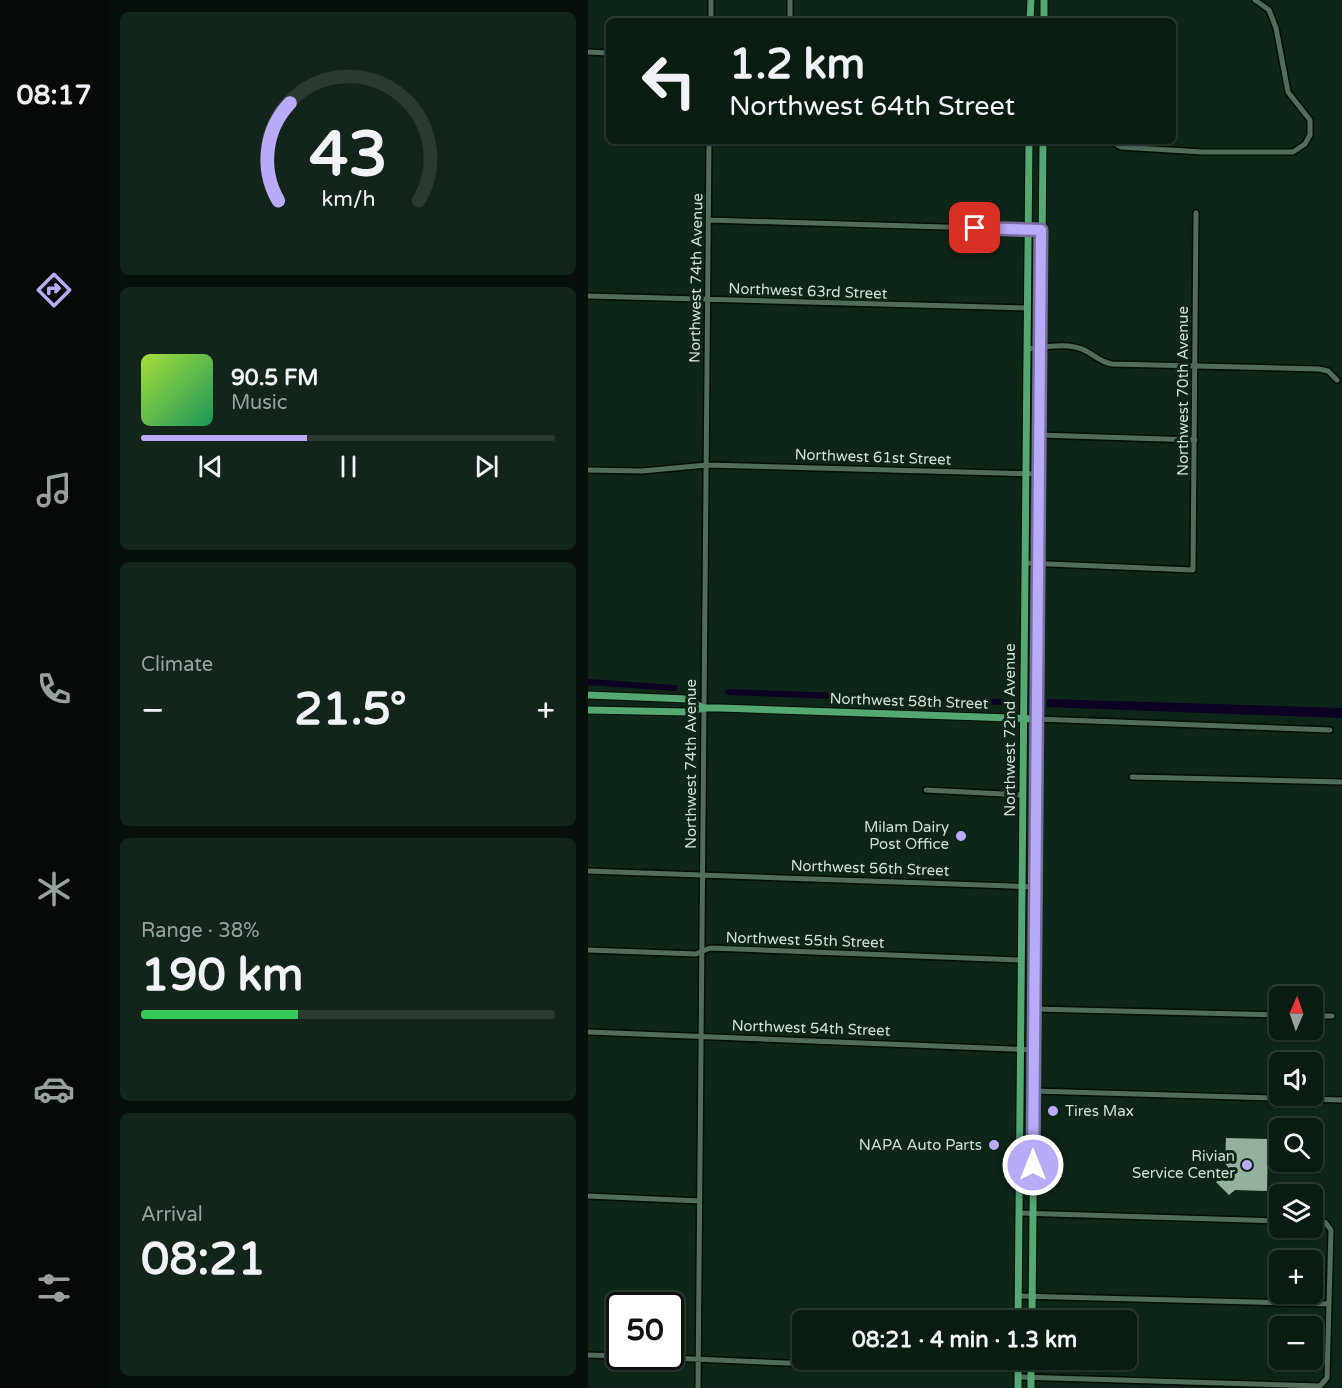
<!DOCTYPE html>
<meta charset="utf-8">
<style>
body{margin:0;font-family:"Varela Round",sans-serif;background:#13251a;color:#f1f3f6;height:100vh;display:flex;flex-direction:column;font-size:22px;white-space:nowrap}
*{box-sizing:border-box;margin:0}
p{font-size:20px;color:#99a19f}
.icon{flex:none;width:33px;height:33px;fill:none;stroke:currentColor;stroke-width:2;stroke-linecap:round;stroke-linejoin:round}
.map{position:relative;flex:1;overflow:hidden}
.sheet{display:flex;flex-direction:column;gap:12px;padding:12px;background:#060f09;width:480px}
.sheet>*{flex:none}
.hud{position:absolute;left:18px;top:18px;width:570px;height:126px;border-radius:9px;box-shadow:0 2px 4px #0004,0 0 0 2px #2a3a31;background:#0a1c11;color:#f1f3f6;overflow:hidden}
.needle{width:39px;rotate:2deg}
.controls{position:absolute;left:681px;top:986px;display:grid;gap:12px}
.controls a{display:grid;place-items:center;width:54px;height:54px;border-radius:9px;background:#0a1c11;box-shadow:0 2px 4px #0004,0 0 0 2px #2a3a31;font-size:30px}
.speed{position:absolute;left:18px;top:1292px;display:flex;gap:12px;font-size:30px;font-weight:700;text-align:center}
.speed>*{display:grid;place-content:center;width:78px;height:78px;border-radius:50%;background:#0a1c11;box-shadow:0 2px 4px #0004,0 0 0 2px #2a3a31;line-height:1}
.speed .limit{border:3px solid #111;border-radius:9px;background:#fff;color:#111}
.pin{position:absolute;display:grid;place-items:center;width:51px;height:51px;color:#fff;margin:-26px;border-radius:12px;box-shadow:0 3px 9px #0006}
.me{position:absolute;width:66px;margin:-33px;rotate:0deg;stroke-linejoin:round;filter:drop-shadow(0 0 4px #0008)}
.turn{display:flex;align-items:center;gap:21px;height:126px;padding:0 24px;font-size:27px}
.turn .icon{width:78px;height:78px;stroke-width:2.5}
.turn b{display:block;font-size:42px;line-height:51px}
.big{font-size:45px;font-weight:800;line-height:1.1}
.sheet .widget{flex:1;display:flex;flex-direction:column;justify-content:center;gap:9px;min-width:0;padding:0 21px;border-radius:9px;background:#13251a}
.sheet .dial{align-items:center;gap:0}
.dial svg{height:156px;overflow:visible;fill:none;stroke:#2a3a31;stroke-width:7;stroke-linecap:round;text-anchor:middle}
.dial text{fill:#f1f3f6;stroke:none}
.song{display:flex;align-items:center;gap:18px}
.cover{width:72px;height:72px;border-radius:9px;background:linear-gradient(135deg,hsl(80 70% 55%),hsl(150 70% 35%))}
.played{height:6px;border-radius:3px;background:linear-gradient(90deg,#b9abf7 40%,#2a3a31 40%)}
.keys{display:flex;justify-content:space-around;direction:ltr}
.heat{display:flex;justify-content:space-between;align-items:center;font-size:33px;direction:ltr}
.charge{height:9px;border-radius:4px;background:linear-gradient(90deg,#34c759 38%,#2a3a31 0)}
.trip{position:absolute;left:204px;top:1310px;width:345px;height:60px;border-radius:9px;background:#0a1c11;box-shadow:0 2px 4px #0004,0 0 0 2px #2a3a31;font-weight:800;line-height:60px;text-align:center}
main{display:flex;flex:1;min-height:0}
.menu{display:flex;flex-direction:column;width:108px;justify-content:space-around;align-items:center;background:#040b07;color:#99a19f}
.menu .icon{width:42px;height:42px}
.menu .on{color:#b9abf7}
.menu b{font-size:27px;color:#f1f3f6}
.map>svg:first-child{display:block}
</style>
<main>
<nav class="menu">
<b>08:17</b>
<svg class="icon on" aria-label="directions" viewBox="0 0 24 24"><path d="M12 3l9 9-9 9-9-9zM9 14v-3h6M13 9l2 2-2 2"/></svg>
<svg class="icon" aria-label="music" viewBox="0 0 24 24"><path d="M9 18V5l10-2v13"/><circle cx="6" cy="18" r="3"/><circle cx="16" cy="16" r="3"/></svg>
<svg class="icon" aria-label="phone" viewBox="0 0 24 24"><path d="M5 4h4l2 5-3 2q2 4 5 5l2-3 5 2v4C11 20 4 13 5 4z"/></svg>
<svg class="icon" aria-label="climate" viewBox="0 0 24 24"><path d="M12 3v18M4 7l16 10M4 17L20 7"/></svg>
<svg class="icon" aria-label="car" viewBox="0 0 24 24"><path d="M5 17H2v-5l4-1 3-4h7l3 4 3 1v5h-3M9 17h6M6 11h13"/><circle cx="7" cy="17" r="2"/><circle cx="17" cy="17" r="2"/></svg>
<svg class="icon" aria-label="filters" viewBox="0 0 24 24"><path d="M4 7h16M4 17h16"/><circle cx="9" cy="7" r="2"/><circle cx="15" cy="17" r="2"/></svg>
</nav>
<section class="sheet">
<div class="widget dial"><svg viewBox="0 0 100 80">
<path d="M14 69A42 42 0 1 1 86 69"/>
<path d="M14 69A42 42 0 0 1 20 19" stroke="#b9abf7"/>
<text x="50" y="56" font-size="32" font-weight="700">43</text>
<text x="50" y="72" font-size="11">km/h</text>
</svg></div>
<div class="widget">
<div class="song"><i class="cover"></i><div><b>90.5 FM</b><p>Music</p></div></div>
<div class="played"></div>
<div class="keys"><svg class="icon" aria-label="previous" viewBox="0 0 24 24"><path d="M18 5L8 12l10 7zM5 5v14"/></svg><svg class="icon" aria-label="pause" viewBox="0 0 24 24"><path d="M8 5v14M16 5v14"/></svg><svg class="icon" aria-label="next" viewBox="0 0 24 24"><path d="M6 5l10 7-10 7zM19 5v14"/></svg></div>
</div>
<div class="widget"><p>Climate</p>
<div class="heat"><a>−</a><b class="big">21.5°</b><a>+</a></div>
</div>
<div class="widget"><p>Range · 38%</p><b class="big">190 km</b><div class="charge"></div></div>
<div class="widget"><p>Arrival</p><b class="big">08:21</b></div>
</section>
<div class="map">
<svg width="754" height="1388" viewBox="0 0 754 1388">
<rect width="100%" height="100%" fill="#0e2617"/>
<!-- water -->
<path fill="#0c0123" d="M459,699L754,708V718L459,707Z"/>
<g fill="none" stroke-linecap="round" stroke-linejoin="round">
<!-- canal -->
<path stroke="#0c0123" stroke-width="6" d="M0,682L86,688
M140,692L418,702"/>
</g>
<!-- building -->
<path fill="#95b19d" d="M638,1138L680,1139L679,1191L647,1190L641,1195L628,1182L642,1170L637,1163Z"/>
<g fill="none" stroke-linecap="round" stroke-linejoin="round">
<!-- minor casing -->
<g stroke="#000f03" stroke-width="8">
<path id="minor" d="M123,21V0
M202,21V0
M0,52L21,53
M523,141L533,147L614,152H705L717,144L722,135V120L700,92L688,28L681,10L667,0
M121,220L453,230
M0,296L440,308
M440,349C457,347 482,342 498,351C508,356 512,362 524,364L731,369L740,371L749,380
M451,435L607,440
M0,470L54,471L119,465L451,474
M437,563L605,570L608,213
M449,719L742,730
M544,777L754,782
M338,790L435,795
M0,871L448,887
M0,950L108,954L122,948L433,960
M446,1009L692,1015
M724,1016H744
M0,1032L446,1050
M446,1091L754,1100
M0,1196L112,1201
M431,1213L692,1221
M430,1296L741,1304
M0,1355L32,1356
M34,1356L272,1366
M430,1377L732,1386L739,1378L743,1230L737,1222H724
M110,1388L121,141"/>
</g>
<!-- major casing -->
<g stroke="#000f03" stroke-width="9">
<path id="major" d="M442,21L443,0
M456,21V0
M0,695L99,699L115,708
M0,710L99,712L115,708H132L449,719
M430,1320L441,141
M444,1320L455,141
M430,1388V1359
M443,1388V1359"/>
</g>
<!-- minor -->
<use href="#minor" stroke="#526c5a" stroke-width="5"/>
<!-- major -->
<use href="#major" stroke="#55a774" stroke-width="7"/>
</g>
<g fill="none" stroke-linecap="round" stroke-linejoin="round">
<!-- route casing -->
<g stroke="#786fa1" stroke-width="15">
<path id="route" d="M387,228L453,230L445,1165"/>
</g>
<!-- route -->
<use href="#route" stroke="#b9abf7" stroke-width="10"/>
</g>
<!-- markers -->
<g fill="#b9abf7" stroke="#0e2617" stroke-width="2">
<circle cx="373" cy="836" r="6"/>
<circle cx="465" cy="1111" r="6"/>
<circle cx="406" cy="1145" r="6"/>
<circle cx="659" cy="1165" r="6"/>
</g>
<g text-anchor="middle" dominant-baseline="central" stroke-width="6" stroke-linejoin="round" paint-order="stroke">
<!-- street labels -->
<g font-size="15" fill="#d1dfd5" stroke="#0e2617">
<text transform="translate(108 278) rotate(-89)">Northwest 74th Avenue</text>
<text transform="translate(220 291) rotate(2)">Northwest 63rd Street</text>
<text transform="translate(595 391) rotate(-90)">Northwest 70th Avenue</text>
<text transform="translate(285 457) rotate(2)">Northwest 61st Street</text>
<text transform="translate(321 701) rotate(2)">Northwest 58th Street</text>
<text transform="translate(422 730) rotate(-90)">Northwest 72nd Avenue</text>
<text transform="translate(103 764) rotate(-90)">Northwest 74th Avenue</text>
<text transform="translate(282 868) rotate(2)">Northwest 56th Street</text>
<text transform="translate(217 940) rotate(2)">Northwest 55th Street</text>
<text transform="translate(223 1028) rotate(2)">Northwest 54th Street</text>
</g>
<!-- poi labels -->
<g font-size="15" fill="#d1dfd5" stroke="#0e2617" text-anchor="end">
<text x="361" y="827">Milam Dairy<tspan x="361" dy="17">Post Office</tspan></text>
<text x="477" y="1111" text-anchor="start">Tires Max</text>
<text x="394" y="1145">NAPA Auto Parts</text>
<text x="647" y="1156">Rivian<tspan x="647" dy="17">Service Center</tspan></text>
</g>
</g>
</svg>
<div class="controls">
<a><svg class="needle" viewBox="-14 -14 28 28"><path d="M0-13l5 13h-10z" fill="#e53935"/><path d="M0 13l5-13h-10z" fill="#99a19f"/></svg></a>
<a><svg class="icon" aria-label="sound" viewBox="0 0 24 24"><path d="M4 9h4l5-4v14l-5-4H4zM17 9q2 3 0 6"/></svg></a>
<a><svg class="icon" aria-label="search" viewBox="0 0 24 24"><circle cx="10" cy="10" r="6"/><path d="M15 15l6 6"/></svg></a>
<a><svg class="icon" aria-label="layers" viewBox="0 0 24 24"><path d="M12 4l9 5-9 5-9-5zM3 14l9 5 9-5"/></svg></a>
<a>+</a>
<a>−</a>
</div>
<div class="speed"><div class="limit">50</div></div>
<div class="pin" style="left:387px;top:228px;background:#d93025"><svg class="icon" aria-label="arrive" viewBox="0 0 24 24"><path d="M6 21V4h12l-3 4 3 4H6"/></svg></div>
<svg class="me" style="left:445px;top:1165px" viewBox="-20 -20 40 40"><circle r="17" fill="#b9abf7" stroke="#fff" stroke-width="3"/><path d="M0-11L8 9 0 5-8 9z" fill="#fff"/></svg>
<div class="trip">08:21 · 4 min · 1.3 km</div>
<div class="hud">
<div class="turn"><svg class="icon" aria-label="left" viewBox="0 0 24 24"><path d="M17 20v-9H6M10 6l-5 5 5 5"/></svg><div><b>1.2 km</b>Northwest 64th Street</div></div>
</div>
</div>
</main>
